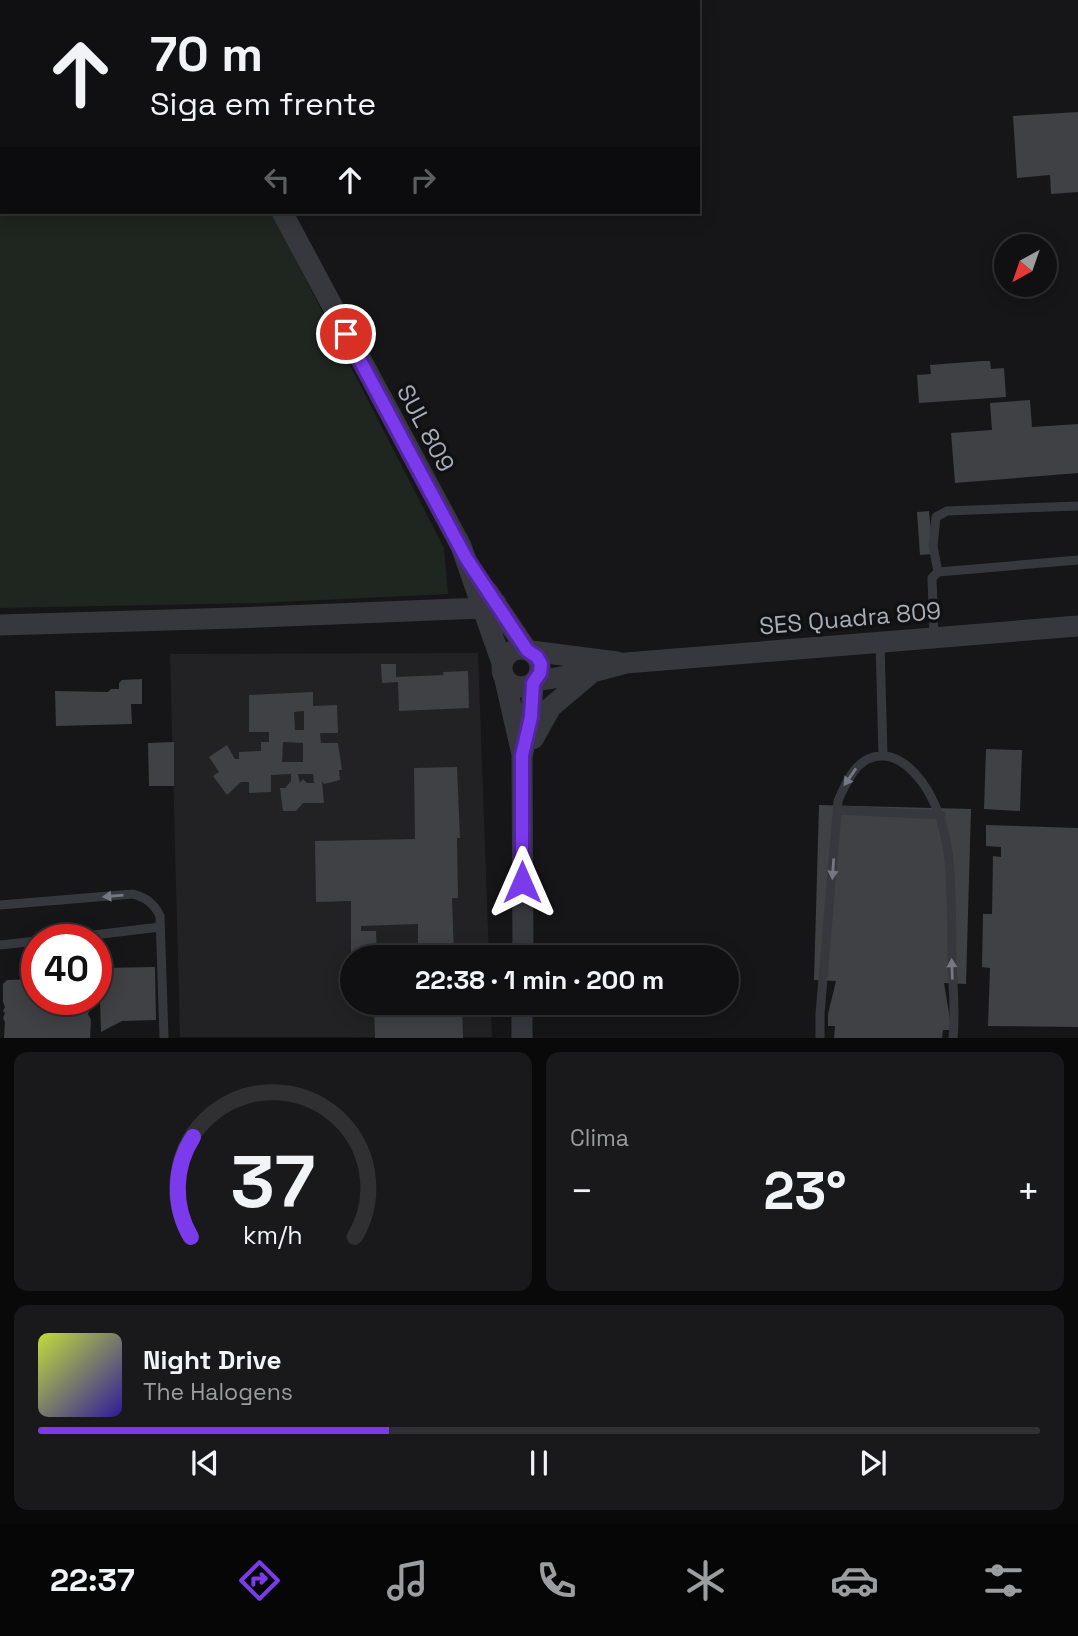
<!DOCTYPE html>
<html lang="pt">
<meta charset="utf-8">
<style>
body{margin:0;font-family:"Space Grotesk",sans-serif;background:#19191b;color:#f1f3f6;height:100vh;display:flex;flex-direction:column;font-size:26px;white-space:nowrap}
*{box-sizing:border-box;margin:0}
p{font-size:23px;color:#9c9d9f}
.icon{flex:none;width:38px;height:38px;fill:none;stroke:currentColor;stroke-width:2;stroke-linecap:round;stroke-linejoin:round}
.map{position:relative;height:1038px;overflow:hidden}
.side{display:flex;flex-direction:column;gap:14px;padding:14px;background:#09090a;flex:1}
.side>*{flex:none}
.guide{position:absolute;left:0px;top:0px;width:700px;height:214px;box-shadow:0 4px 18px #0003,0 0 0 2px #303032;background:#101012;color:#f1f3f6;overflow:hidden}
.needle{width:46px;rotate:220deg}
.controls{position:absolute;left:994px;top:234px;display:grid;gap:14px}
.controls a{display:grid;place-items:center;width:63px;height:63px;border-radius:50%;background:#101012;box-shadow:0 4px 18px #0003,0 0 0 2px #303032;font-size:35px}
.speed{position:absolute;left:21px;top:924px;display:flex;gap:14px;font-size:35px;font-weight:700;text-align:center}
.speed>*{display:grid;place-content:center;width:91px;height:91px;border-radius:50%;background:#101012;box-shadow:0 4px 18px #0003,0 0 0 2px #303032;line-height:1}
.speed .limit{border:10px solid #d22;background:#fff;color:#111}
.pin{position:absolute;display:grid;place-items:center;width:60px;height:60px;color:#fff;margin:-30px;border:4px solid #fff;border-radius:50%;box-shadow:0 2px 7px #0007}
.me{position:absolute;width:77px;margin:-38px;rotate:0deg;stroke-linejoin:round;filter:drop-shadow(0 0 5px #0008)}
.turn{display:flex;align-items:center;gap:24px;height:147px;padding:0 35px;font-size:32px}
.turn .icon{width:91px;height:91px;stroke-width:2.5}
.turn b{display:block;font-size:49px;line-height:60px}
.lanes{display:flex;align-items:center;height:66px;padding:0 35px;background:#0003;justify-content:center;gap:35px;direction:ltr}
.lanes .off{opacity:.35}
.big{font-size:52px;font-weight:700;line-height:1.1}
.side .widget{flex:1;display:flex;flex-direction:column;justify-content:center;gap:10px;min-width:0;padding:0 24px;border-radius:14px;background:#19191b}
.side .dial{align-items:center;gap:0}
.dial svg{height:182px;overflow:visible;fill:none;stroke:#303032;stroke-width:7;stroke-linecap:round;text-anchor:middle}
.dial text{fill:#f1f3f6;stroke:none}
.song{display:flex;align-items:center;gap:21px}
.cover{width:84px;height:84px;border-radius:10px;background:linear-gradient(135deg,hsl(70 70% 55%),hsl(250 70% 35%))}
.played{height:7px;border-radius:4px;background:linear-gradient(90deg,#7c3aed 35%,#303032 35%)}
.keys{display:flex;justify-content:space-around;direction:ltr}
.heat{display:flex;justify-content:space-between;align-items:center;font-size:38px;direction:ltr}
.side .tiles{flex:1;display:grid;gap:14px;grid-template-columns:1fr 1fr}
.widget:last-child{grid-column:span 2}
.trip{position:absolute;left:340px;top:945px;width:399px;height:70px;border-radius:35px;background:#101012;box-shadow:0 4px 18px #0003,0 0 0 2px #303032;font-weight:700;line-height:70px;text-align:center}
.menu{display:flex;height:112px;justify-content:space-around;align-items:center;background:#060607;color:#9c9d9f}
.menu .icon{width:49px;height:49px}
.menu .current{color:#7c3aed}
.menu b{font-size:32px;color:#f1f3f6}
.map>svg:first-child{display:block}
</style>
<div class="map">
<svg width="1078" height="1038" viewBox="0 0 1078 1038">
<rect width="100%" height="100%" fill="#161618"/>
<!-- built -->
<path fill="#222225" d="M478,653L489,957H352V1003H491L492,1037H180L170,654Z"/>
<!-- green -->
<path fill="#1e261f" d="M0,0H162L163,2H2V212H271L444,548L448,594L257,603L0,608Z"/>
<!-- building -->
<path fill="#404145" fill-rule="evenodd" d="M1078,112V192L1051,194L1050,175L1017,178L1013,116Z
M982,361H990L991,369L1004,368L1006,397L919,403L917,375L931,374L930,365Z
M1030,400L1032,427L1078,424V473L955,483L951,433L992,430L990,403Z
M929,511L933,554L920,555L917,512Z
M381,664H396V677L444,675L443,672L468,671L469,708L399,711L398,682L382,683Z
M142,679V704H131L132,724L56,726L55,691L108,692L111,689H119V683L122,680Z
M313,692V706L337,705L338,733H320L321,743H338L342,770H339L340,780L324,784L322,781L324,803H303L296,811H283L280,788H285L291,781V774L271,775V792L249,793V782H241L227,795L213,776L219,772L209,757L227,745L235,759H239V752L261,751V742H269V732H249V695ZM304,711V730H295L294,712ZM283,742L303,743V762H282ZM298,774H313L314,783H307L303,779L300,783Z
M174,742V786H149L148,743Z
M986,749L1022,750L1020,811L984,809Z
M457,767L460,838H457L458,898H452L454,957H419L413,953L412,946L418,942V924L361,926V931H376L377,957H351V901L316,902L315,841L415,839L414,768Z
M819,805L971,809L966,984L944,983L950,1019V1030H943L942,1038H834L835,1026H828V1014L836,981L814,980Z
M986,825L1078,828V1027L988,1026L990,968L982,967L983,914H992L993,856L1001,857V847L986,846Z
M155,967L156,1020L122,1021L101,1032L99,968Z
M37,979V999H91L88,1003L91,1008L88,1014L91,1020L90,1038H4L5,1022L3,1018L5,1013L3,1011L5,1007L3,1002V984L7,980Z
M374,1003H462L463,1038H375Z"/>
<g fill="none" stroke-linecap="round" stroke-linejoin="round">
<!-- service -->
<path stroke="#37383d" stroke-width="9" d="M938,572L933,546L936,517L947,511L1078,506
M934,637L932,578L938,572L1078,560
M880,642L883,756
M837,810L941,815
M0,905L133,894C146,898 153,902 160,916L164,1038
M52,940L160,927
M0,945L37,941
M820,1038V1014L838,801C846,782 858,754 884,756C901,757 913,770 922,782C957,831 950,895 952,952C952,980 956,1010 953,1038"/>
<!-- tertiary -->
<path stroke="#37383d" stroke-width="21" d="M177,0L178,2
M282,212L461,546L502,663
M488,592L527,650
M0,625L235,618L482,608L496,603
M502 668a19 19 0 1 1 38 0a19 19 0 1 1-38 0Z
M531,651L617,662
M505,680L522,754
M536,681L592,672L626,663L1078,626
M533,739L551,707L589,675
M523,957L522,756L531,717L533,683
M522,1038V1003"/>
</g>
<!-- one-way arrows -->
<defs><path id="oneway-solid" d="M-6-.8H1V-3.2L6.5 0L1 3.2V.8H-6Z" transform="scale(1.75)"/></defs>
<g fill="#757881">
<use href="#oneway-solid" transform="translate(850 777) rotate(125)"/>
<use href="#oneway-solid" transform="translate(833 869) rotate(94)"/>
<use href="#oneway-solid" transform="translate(113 896) rotate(175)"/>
<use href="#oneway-solid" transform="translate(952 969) rotate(-92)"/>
</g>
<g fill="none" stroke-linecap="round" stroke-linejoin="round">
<!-- route casing -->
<g stroke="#51269a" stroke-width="18">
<path id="route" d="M346,334L466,558L527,650L537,657L541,664L540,673L533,683L531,717L522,755V882"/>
</g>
<!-- route -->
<use href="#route" stroke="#7c3aed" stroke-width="12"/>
</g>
<g text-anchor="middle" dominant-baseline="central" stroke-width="7" stroke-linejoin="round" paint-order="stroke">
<!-- street labels -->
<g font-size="24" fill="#a8adb8" stroke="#111113">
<text transform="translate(426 428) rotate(62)">SUL 809</text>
<text transform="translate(850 618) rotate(-5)">SES Quadra 809</text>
</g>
</g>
</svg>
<div class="controls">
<a><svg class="needle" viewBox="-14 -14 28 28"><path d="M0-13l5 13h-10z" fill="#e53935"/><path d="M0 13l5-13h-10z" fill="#9c9d9f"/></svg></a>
</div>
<div class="speed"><div class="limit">40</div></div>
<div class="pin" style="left:346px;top:334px;background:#d93025"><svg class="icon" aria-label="arrive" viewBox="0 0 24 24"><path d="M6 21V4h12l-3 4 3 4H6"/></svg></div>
<svg class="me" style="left:522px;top:882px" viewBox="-20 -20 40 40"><path d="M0-17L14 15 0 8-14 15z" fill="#7c3aed" stroke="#fff" stroke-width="4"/></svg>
<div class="trip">22:38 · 1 min · 200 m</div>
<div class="guide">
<div class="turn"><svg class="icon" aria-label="ahead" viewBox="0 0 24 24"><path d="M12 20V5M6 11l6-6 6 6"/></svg><div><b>70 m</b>Siga em frente</div></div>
<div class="lanes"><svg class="icon off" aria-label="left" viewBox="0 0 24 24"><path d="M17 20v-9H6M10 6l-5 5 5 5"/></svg><svg class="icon" aria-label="ahead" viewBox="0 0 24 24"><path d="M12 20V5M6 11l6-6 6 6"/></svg><svg class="icon off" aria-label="right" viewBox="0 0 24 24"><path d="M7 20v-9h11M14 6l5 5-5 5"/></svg></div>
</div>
</div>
<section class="side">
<div class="tiles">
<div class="widget dial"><svg viewBox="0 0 100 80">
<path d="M14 69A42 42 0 1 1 86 69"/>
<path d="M14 69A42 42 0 0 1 15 25" stroke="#7c3aed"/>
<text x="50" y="56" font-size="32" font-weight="700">37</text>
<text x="50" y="72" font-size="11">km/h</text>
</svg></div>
<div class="widget"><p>Clima</p>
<div class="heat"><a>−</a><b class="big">23°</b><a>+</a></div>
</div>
<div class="widget">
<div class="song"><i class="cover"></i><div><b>Night Drive</b><p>The Halogens</p></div></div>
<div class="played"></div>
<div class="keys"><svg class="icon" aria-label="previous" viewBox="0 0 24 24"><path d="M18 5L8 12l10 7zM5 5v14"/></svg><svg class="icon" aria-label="pause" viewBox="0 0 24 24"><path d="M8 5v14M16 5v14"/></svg><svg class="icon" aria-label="next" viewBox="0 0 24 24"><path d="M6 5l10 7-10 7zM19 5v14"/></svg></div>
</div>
</div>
</section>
<nav class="menu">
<b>22:37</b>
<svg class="icon current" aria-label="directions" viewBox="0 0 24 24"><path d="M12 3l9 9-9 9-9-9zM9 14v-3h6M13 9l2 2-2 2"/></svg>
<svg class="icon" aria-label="music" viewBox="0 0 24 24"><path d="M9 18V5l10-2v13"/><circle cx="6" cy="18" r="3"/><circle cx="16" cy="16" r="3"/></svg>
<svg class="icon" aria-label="phone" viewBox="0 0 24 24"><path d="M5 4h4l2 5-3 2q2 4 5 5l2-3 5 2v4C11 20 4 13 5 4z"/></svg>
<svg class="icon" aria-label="climate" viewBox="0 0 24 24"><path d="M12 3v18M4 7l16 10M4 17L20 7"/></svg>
<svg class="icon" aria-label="car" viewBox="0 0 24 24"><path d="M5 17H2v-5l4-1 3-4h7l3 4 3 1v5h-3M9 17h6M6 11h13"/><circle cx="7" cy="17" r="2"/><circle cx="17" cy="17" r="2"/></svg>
<svg class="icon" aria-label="filters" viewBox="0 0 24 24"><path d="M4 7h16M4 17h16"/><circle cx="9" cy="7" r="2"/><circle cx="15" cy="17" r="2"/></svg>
</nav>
